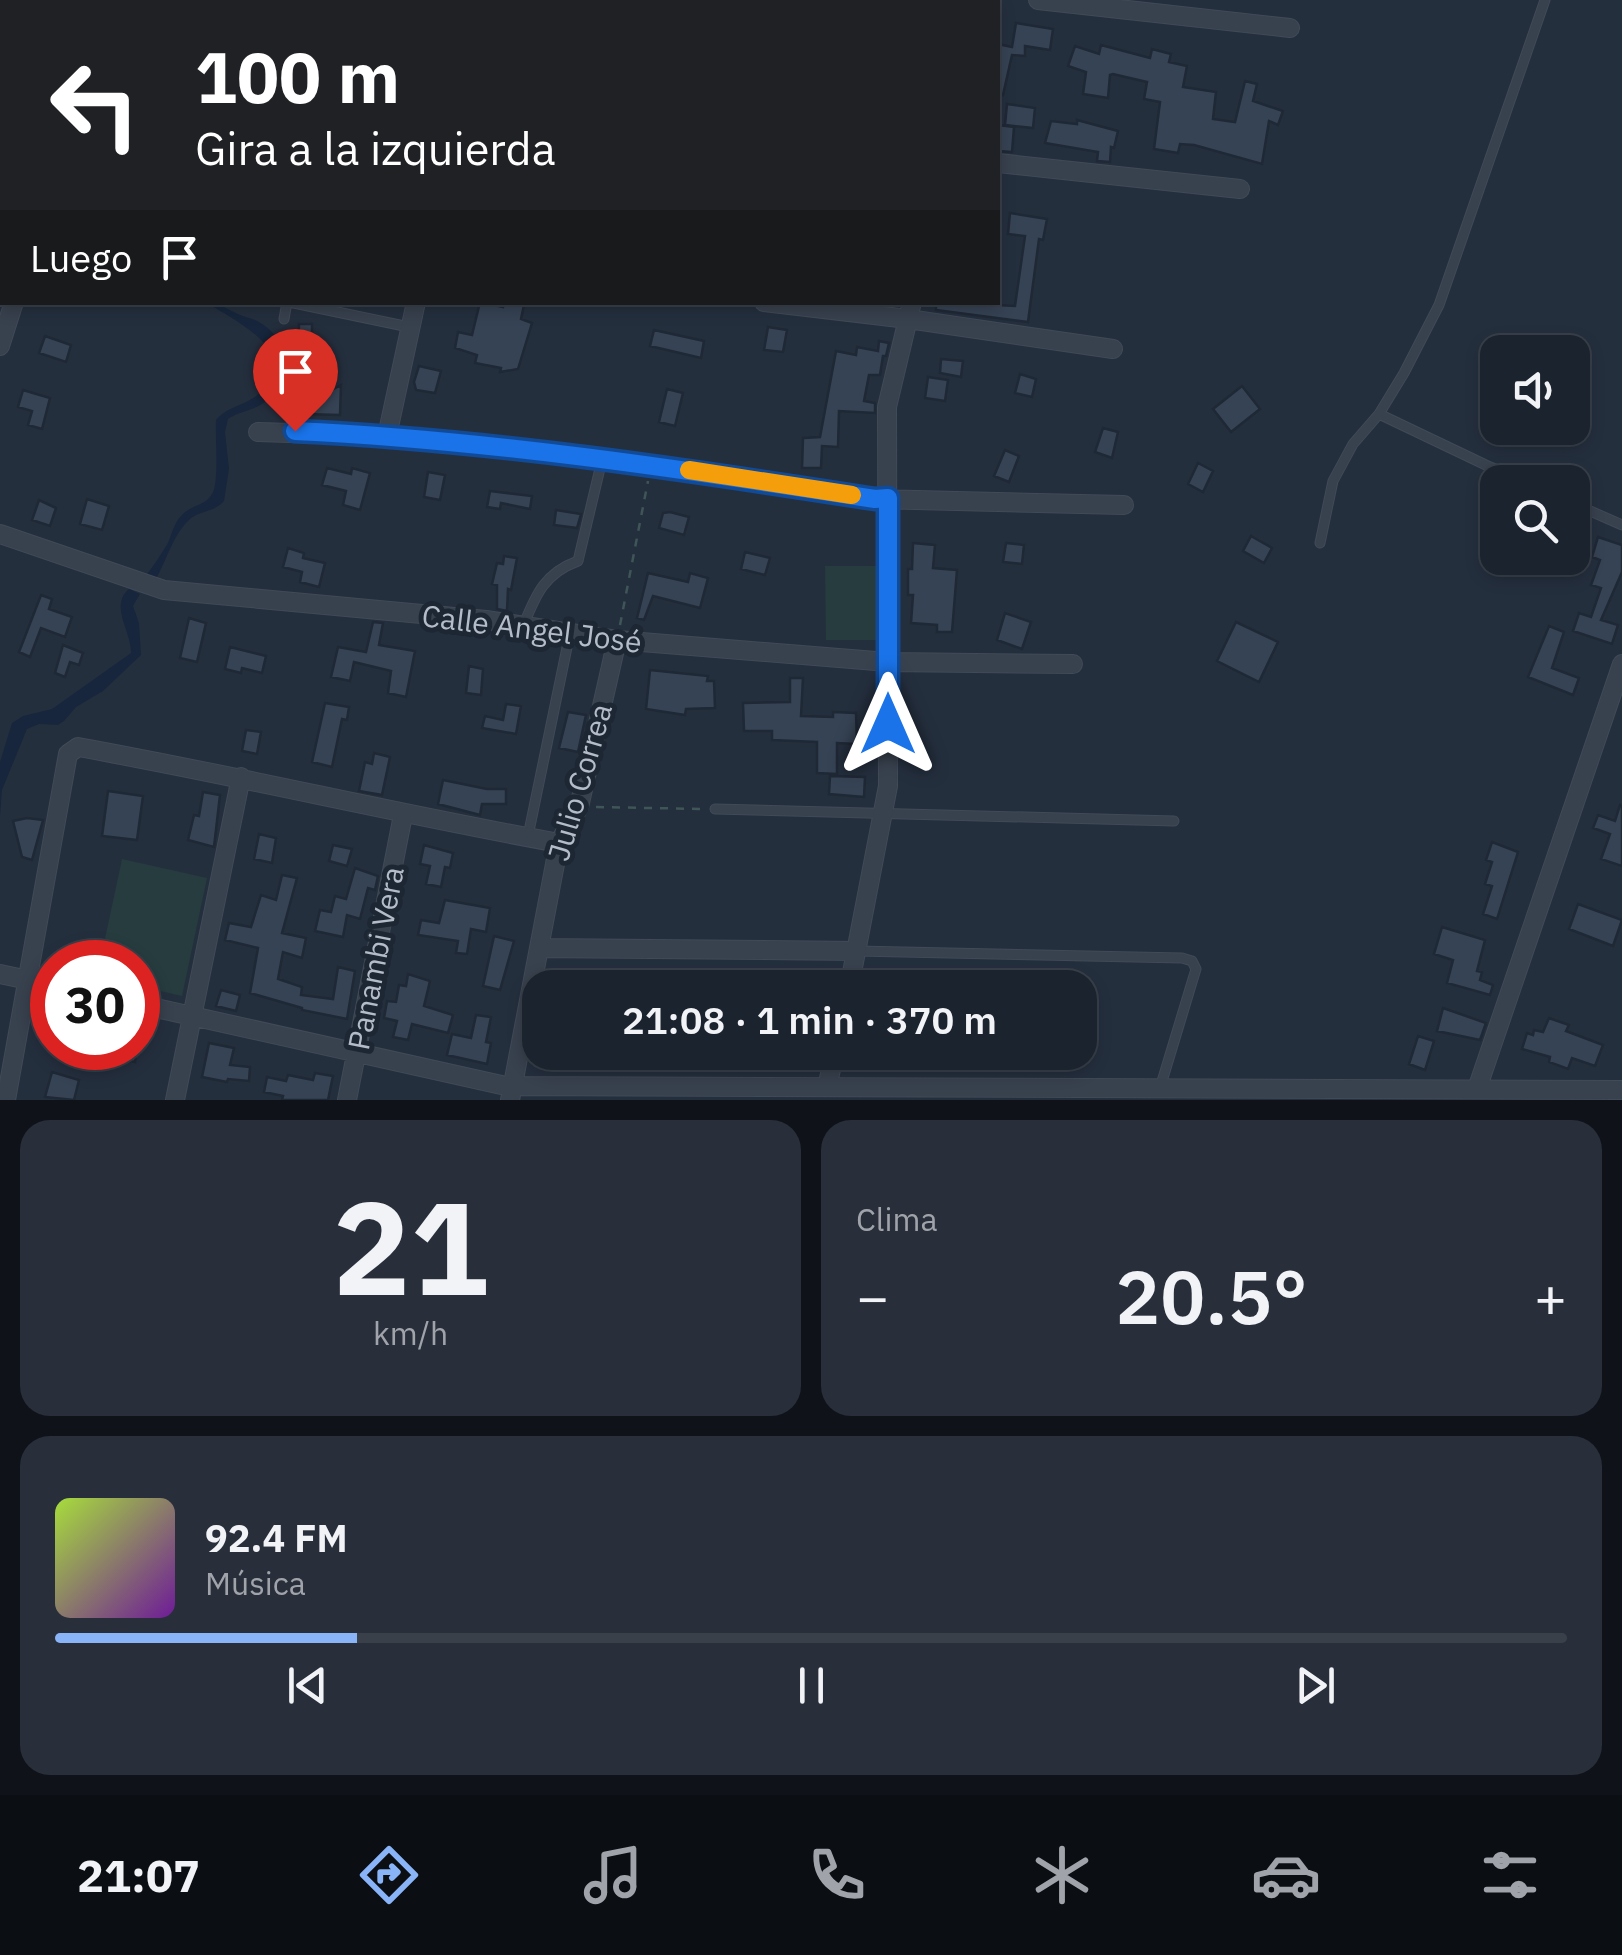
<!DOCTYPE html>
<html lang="es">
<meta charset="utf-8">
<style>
body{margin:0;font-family:"IBM Plex Sans",sans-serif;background:#282f3a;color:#f1f3f6;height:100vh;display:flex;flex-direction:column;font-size:38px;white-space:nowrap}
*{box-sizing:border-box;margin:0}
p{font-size:32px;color:#a0a4aa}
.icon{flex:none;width:55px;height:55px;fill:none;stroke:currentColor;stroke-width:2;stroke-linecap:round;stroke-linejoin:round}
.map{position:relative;height:1100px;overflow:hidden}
.sheet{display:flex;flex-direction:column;gap:20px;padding:20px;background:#0f1319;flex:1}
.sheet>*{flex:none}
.guide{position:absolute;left:0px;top:0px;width:1000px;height:305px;box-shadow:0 5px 15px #0003,0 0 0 2px #39404a;background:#202124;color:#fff;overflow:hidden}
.controls{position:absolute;left:1480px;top:335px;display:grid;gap:20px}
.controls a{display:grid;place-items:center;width:110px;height:110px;border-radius:20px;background:#1b232e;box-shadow:0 5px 15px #0003,0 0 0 2px #39404a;font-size:50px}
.speed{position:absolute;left:30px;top:940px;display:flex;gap:20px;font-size:50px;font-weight:700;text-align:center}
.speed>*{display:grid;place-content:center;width:130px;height:130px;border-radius:50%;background:#1b232e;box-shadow:0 5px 15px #0003,0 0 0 2px #39404a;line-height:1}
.speed .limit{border:15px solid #d22;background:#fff;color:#111}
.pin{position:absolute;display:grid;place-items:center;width:85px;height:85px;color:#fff;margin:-102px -42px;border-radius:50% 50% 50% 0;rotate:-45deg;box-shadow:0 0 10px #0007}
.pin .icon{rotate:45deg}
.me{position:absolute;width:110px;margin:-55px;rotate:0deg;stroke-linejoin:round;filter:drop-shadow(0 0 8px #0008)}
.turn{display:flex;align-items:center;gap:35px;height:210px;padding:0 30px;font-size:45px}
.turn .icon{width:130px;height:130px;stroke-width:2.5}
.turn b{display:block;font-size:70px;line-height:85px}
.then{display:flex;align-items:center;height:95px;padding:0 30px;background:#0003;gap:20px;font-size:38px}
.big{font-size:75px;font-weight:600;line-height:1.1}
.sheet .tile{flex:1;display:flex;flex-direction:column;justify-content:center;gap:15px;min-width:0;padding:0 35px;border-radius:30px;background:#282f3a}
.sheet .dial{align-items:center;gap:0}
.dial b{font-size:130px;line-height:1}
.song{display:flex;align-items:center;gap:30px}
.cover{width:120px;height:120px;border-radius:15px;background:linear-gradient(135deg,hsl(80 70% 55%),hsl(280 70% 35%))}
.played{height:10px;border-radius:5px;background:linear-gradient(90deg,#8ab4f8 20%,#39404a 20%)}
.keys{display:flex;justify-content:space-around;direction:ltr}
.heat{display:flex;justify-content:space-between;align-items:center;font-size:55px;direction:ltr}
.sheet .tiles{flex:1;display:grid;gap:20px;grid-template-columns:1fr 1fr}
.tile:last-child{grid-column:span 2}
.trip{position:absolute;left:522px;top:970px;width:575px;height:100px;border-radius:30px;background:#1b232e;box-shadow:0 5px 15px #0003,0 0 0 2px #39404a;font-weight:600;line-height:100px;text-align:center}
.menu{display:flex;height:160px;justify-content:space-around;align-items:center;background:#0b0e12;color:#a0a4aa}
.menu .icon{width:70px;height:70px}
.menu .on{color:#8ab4f8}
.menu b{font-size:45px;color:#f1f3f6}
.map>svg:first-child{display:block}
</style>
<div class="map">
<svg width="1622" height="1100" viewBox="0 0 1622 1100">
<rect width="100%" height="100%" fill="#242f3e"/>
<!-- green -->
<path fill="#263c3f" d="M825,566H877L878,640H826Z
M122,859L207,878L182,996L138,986V962H100Z"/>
<!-- water -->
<path fill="#17263c" d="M207,303C220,303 225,308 236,313C243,317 252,318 259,322C289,339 290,372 270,397C258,411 241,410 228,419L225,432L229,469L224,501C214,513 198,510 188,521C172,537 166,562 155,581L145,577C153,566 161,555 168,543C172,533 174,523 182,515C192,504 207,506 213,492C219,479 215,437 216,420C228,406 243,406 256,396C309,357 238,322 207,303Z
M129,589L140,594L133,606L139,623L141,655L103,691L76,707L64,721L58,725L39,724L27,729L2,790L0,817V762L12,723L23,716L52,709L131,653C131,630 109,606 129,589Z"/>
<!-- building -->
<path fill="#364354" stroke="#1f2835" stroke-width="2.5" d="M1016,23L1053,29L1050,50L1025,46V56L1012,55L1003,95L998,94V44L1012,47Z
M1101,45L1150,58L1152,49L1171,54L1169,62L1187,66L1183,87L1216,92L1213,119L1235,122L1245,81L1257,84L1253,101L1283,111L1278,125L1269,121L1262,164L1194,145L1180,144L1178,153L1154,149L1160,102L1144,99L1147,82L1113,74L1110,75L1108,98L1083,94L1086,72L1068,66L1075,46L1099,54Z
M1007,104L1035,108L1033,128L1005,125Z
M1077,120L1118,131L1114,148L1111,147L1110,162L1097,161L1098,152L1045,143L1051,121L1077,124Z
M998,125L1014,127L1012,152L998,151Z
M1010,213L1047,219L1043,240L1039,239L1028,322L936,310V302L1015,306L1025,236L1008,234Z
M480,302L503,307L504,302L524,305L521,319L532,323L518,369L500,372L501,368L475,363L477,355L455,348L458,332L472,335Z
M299,324H312V344H306L312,381H317L320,396L341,385L340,415L303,414V411L286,414L283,401L293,398L291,384H298L295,364L298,363Z
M768,327L787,330L783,352L764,350Z
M654,330L704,341L701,358L650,346Z
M45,336L71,345L66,362L39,353Z
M879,341L889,343L886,356H883L880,375H869L864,401L875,403V413L839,411L838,447L822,446L821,468H802L803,438L820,437L836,351L856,355L857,347L878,351Z
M941,359L963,361L961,377L940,373Z
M419,366L441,371L435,393L416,390L414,382Z
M1020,374L1036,379L1032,397L1015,393Z
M928,377L948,380L945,401L925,398Z
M1242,386L1260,409L1231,432L1213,409Z
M667,389L683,393L675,426L659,422Z
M23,390L50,398L42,429L28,425L32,411L18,407Z
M1103,428L1118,432L1112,458L1095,452Z
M1005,450L1019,456L1009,482L994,476Z
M1198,463L1213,471L1203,492L1188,484Z
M327,468L351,474L352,468L370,473L360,510L343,505L346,491L322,485Z
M428,472L445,475L440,500L424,497Z
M490,491L532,496L530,509L501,503L500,509L487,507Z
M87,499L109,506L102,530L80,524Z
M39,500L56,508L50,526L32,520Z
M556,510L581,514L577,528L554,525Z
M670,512L689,517L684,535L659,528L663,513Z
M1251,536L1272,548L1264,563L1243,551Z
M1598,537L1622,545V572L1601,620L1618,625L1612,644L1573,631L1579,613L1591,617L1601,588L1591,585L1600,560L1592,557Z
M913,543L935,545L933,568L957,570L952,632H937V625L911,623L913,595H908V569H912Z
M1006,543L1024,545L1022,564L1003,562Z
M288,548L304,553L303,558L325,563L319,587L300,582L302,572L283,567Z
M745,552L770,558L765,575L741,569Z
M504,556L517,558L511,590L508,589L507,611L497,609V585L492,584L497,563L503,564Z
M648,573L688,582L690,573L708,578L700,608L653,596L644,620L637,618Z
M41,595L52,599L49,609L72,617L65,637L41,628L30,657L19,652Z
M1005,613L1031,622L1022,649L997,640Z
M189,618L206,623L197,662L180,658Z
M373,622L383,623L379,645L415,651L406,697L388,693L391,671L354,662L350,681L331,677L338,647L366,652Z
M1236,622L1278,642L1259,682L1217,661Z
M1549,626L1564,632L1552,668L1579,678L1573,695L1528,677Z
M63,645L83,653L79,665L70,662L65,677L55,673Z
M230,647L266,656L262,673L242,668L241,673L225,669Z
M469,666L483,669L481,695L466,693Z
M650,670L708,676L707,681H714L715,708L686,709L685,715L646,709Z
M790,678H803L801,716L833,717V712L856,713L857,744L837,743V774L817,773V742L772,740V731H744L743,703L790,702Z
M325,703L349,707L347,720L342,719L332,767L312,762Z
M506,704L521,706L516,734L482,728L485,716L503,720Z
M568,712L586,715L578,752L559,748Z
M246,730L261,732L257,754L242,751Z
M374,753L390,757L382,795L359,791L365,762L372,764Z
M830,776L865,777L864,797L829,794Z
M443,780L487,789H506V804H482L480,815L438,804Z
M108,791L143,796L137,840L102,836Z
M203,792L220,795L214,847L188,840L194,815L199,816Z
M1620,805L1622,806V866L1601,859L1610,834L1593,828L1598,815L1615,821Z
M27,818L43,820L32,860L22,857L13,821Z
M259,834L276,838L272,863L254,859Z
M1492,842L1518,852L1497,919L1483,914L1492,886L1485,884L1492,862L1486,860Z
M333,845L352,849L347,866L329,861Z
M424,845L453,853L450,868L445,867L441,887L426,884L430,866L420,864Z
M355,868L378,876L375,890L368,888L360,919L347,915L343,937L315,931L320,910L331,912L335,896L346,899Z
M282,875L297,878L282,933L306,938L302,958L283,952L278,979L302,987L301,995L333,999L338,967L355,971L347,1019L302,1010V1008L250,993L258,948L225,940L229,923L251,927L261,895L276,900Z
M445,900L490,908L486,932L471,929L467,954L456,953L458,941L418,935L421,920L439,923Z
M1578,904L1622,920L1613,946L1569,929Z
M1442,927L1485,940L1477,971L1482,972L1480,980L1493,985L1490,995L1447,983L1453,960L1434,954Z
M494,936L514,941L500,990L483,986Z
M408,974L430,981L424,1006L453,1015L448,1033L412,1024L408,1040L393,1037L397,1021L384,1018L387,1001L396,1002L399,985L406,986Z
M221,990L240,995L236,1011L216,1006Z
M1443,1008L1486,1023L1480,1040L1437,1031Z
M476,1015L491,1017L486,1042L491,1043L487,1064L447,1055L452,1034L471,1038Z
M1549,1018L1569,1025L1566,1031L1603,1045L1595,1066L1572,1058L1568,1069L1549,1062L1550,1057L1522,1049L1527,1033L1533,1035L1534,1030L1543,1032Z
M1418,1036L1434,1041L1425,1070L1409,1064Z
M209,1043L234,1048L230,1065L250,1067L249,1081L228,1079L227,1082L202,1077Z
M94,1048H137L135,1062L94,1053Z
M52,1072L79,1080L74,1100L45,1097Z
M315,1073L333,1076L328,1100H282L283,1096L264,1092L267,1077L286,1081L288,1075L313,1080Z"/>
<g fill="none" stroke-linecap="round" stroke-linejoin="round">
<!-- lane casing -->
<g stroke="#414a57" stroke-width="11">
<path id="lane" d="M289,302L409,327
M284,319L287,302
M1379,414L1490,467L1530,482
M1572,503L1622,525
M1320,543L1333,481L1353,444L1379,414L1404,373L1439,305L1545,0
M524,624C536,594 545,573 578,561L602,460
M715,809L1174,821
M528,836L570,633
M857,951L1182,958L1192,961L1196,969L1160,1088"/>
</g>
<!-- street casing -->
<g stroke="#414a57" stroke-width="20">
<path id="street" d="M1038,0L1290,28
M112,2L113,0
M479,2L480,0
M983,2L984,0
M0,25L2,26
M998,163L1240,189
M764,302L908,319L1113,349
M0,346L14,302
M258,432L387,436L663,466L875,499L1124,505
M387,436L416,302
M0,534L164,590L486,620L617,640L888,662L1073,664
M539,948L857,951
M0,974L52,985
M849,988L888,786L887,407L912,302
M138,1004L506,1086L1622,1090
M827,1087L835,1052
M1477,1089L1622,664
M6,1100L68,754L78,747C239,776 398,814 559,843
M175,1100L241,777
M347,1100L403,815
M510,1100L559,843L579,807L617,640"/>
</g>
<!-- path -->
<path stroke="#3f5557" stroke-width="2.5" stroke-dasharray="8 8" stroke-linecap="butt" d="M620,625L648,481
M596,807L703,809"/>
<!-- lane -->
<use href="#lane" stroke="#38414e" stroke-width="9"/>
<!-- street -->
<use href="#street" stroke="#38414e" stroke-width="18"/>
</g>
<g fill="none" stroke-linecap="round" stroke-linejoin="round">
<!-- route casing -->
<g stroke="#114b97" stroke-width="25">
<path id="route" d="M295,431C489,440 682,469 875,499L888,498V724"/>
</g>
<!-- route -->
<use href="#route" stroke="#1a73e8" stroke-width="18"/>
<!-- slow -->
<path stroke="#f59e0b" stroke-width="18" d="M689,470L852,495"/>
</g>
<g text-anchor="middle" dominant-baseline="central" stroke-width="10" stroke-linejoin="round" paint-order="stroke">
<!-- street labels -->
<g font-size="30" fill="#b4bcc9" stroke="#1d2633">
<text transform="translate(532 628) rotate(7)">Calle Angel José</text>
<text transform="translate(579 782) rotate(-74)">Julio Correa</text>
<text transform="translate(375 958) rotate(-79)">Panambi Vera</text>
</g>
</g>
</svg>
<div class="controls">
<a><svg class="icon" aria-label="sound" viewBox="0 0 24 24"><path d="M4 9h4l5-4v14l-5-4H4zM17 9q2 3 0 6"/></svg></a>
<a><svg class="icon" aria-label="search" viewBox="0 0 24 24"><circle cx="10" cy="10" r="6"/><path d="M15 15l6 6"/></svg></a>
</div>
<div class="speed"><div class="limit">30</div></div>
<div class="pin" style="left:295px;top:431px;background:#d93025"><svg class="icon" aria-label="arrive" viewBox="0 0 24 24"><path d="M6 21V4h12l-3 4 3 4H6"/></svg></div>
<svg class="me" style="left:888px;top:724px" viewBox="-20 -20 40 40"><path d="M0-17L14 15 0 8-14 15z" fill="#1a73e8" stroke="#fff" stroke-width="4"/></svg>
<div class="trip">21:08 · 1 min · 370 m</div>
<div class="guide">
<div class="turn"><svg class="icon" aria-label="left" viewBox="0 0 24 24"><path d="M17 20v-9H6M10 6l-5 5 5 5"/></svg><div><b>100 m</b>Gira a la izquierda</div></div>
<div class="then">Luego<svg class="icon" aria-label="arrive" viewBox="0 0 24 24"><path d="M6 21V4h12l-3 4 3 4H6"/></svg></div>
</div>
</div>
<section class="sheet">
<div class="tiles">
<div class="tile dial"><b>21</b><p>km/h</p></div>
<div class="tile"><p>Clima</p>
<div class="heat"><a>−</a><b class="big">20.5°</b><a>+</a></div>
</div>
<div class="tile">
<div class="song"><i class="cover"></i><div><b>92.4 FM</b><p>Música</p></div></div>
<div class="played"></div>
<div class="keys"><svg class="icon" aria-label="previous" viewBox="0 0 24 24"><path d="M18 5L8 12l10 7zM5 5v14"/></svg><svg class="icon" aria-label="pause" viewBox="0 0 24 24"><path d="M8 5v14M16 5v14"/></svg><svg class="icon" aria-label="next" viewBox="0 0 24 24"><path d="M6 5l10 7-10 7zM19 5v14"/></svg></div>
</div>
</div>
</section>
<nav class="menu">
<b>21:07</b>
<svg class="icon on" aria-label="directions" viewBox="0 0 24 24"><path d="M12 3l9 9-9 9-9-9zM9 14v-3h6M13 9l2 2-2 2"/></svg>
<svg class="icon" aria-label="music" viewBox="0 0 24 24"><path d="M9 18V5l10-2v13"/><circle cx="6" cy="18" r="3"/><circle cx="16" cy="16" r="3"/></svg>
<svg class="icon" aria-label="phone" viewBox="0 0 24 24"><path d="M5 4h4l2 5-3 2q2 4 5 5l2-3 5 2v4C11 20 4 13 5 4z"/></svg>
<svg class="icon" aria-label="climate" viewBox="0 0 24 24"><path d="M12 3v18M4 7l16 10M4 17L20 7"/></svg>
<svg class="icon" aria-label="car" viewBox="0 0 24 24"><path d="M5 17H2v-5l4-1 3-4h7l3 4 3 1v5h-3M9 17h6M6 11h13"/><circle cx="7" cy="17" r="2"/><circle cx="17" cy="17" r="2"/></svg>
<svg class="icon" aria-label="filters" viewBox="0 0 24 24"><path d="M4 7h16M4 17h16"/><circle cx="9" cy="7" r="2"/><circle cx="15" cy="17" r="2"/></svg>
</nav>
